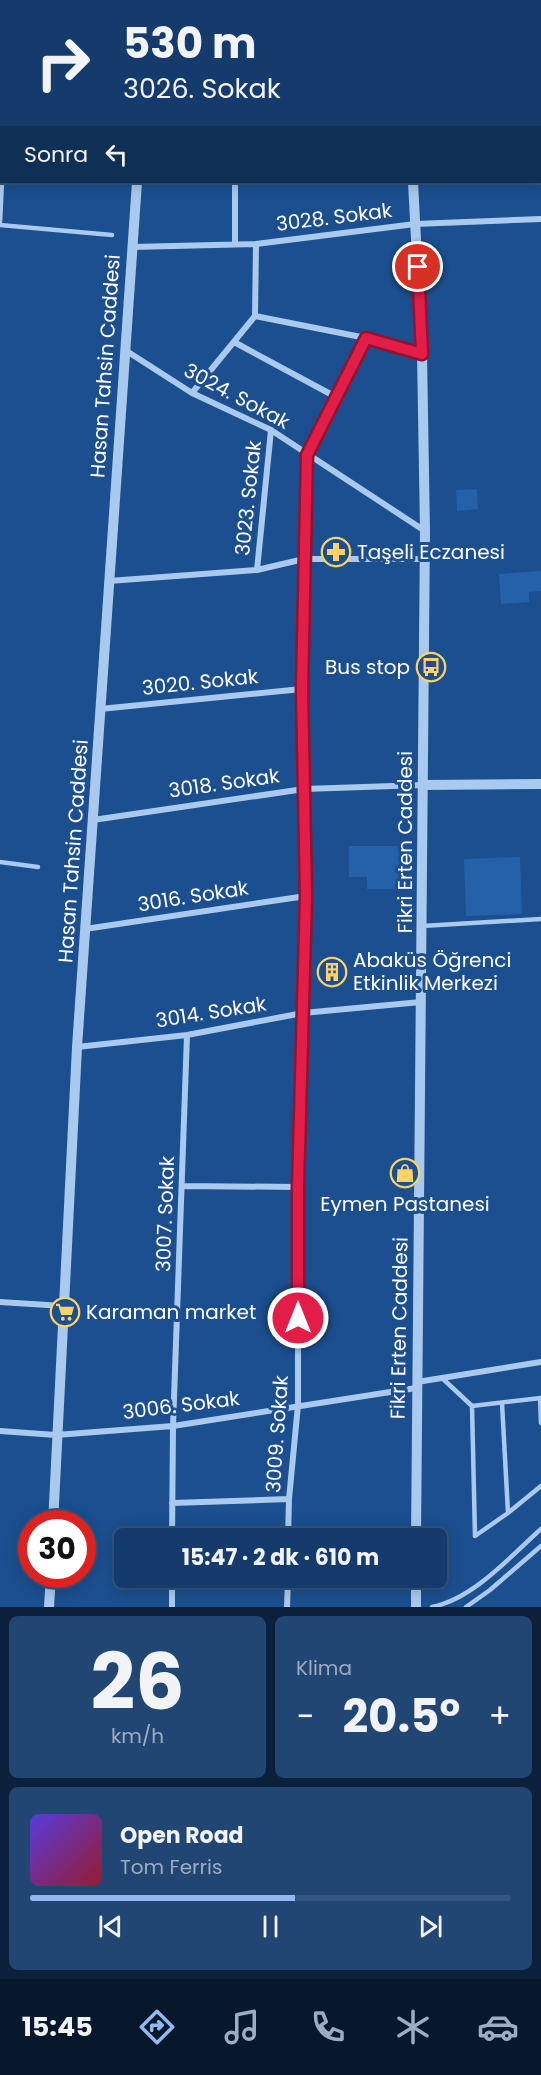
<!DOCTYPE html>
<html lang="tr">
<meta charset="utf-8">
<style>
body{margin:0;font-family:Poppins,sans-serif;background:#214673;color:#f1f3f6;height:100vh;display:flex;flex-direction:column;font-size:22px;white-space:nowrap}
*{box-sizing:border-box;margin:0}
p{font-size:20px;color:#9dadc1}
.icon{flex:none;width:33px;height:33px;fill:none;stroke:currentColor;stroke-width:2;stroke-linecap:round;stroke-linejoin:round}
.map{position:relative;height:1607px;overflow:hidden}
.panel{display:flex;flex-direction:column;gap:9px;padding:9px;background:#0b203b;flex:1}
.panel>*{flex:none}
.guide{position:absolute;left:0px;top:0px;width:542px;height:183px;box-shadow:0 3px 15px #0003,0 0 0 2px #33557e;background:#143b6b;color:#f1f3f6;overflow:hidden}
.speed{position:absolute;left:18px;top:1510px;display:flex;gap:12px;font-size:30px;font-weight:700;text-align:center}
.speed>*{display:grid;place-content:center;width:78px;height:78px;border-radius:50%;background:#143b6b;box-shadow:0 3px 15px #0003,0 0 0 2px #33557e;line-height:1}
.speed .limit{border:9px solid #d22;background:#fff;color:#111}
.pin{position:absolute;display:grid;place-items:center;width:51px;height:51px;color:#fff;margin:-26px;border:3px solid #fff;border-radius:50%;box-shadow:0 2px 6px #0007}
.me{position:absolute;width:66px;margin:-33px;rotate:0deg;stroke-linejoin:round;filter:drop-shadow(0 0 4px #0008)}
.turn{display:flex;align-items:center;gap:21px;height:126px;padding:0 24px;font-size:27px}
.turn .icon{width:78px;height:78px;stroke-width:2.5}
.turn b{display:block;font-size:42px;line-height:51px}
.then{display:flex;align-items:center;height:57px;padding:0 24px;background:#0003;gap:12px;font-size:22px}
.big{font-size:45px;font-weight:700;line-height:1.1}
.panel .widget{flex:1;display:flex;flex-direction:column;justify-content:center;gap:9px;min-width:0;padding:0 21px;border-radius:9px;background:#214673}
.panel .dial{align-items:center;gap:0}
.dial b{font-size:78px;line-height:1}
.song{display:flex;align-items:center;gap:18px}
.cover{width:72px;height:72px;border-radius:9px;background:linear-gradient(135deg,hsl(250 70% 55%),hsl(350 70% 35%))}
.played{height:6px;border-radius:3px;background:linear-gradient(90deg,#90b9f0 55%,#33557e 55%)}
.keys{display:flex;justify-content:space-around;direction:ltr}
.heat{display:flex;justify-content:space-between;align-items:center;font-size:33px;direction:ltr}
.panel .tiles{flex:1;display:grid;gap:9px;grid-template-columns:1fr 1fr}
.widget:last-child{grid-column:span 2}
.trip{position:absolute;left:114px;top:1528px;width:333px;height:60px;border-radius:9px;background:#143b6b;box-shadow:0 3px 15px #0003,0 0 0 2px #33557e;font-weight:700;line-height:60px;text-align:center}
.tabs{display:flex;height:96px;justify-content:space-around;align-items:center;background:#08182b;color:#9dadc1}
.tabs .icon{width:42px;height:42px}
.tabs .current{color:#90b9f0}
.tabs b{font-size:27px;color:#f1f3f6}
.map>svg:first-child{display:block}
</style>
<div class="map">
<svg width="541" height="1607" viewBox="0 0 541 1607">
<rect width="100%" height="100%" fill="#1b4f8f"/>
<!-- green -->
<path fill="#2461a8" d="M477,489L478,509L457,511L456,490Z
M541,571V591L529,592V602L501,604L499,574Z
M349,846H412L411,889H367V877H349Z
M520,857L522,914L466,916L464,859Z"/>
<g fill="none" stroke-linecap="round" stroke-linejoin="round">
<!-- service -->
<path stroke="#a9c9ee" stroke-width="4.5" d="M0,162H2
M0,172L2,176
M0,222L2,182
M0,225L112,235
M0,862L38,867
M422,926L541,919
M442,1378L472,1406
M540,1398L541,1423
M502,1403L508,1513
M475,1536L472,1406L541,1398
M475,1536L508,1513L541,1486
M432,1607C473,1599 511,1556 541,1529
M466,1607L490,1590L541,1546"/>
<!-- minor -->
<path stroke="#a9c9ee" stroke-width="6" d="M236,2V0
M540,25H541
M540,124H541
M235,244V182
M256,244L255,316L366,338L422,354
M132,247L256,244L415,224L541,219
M234,342L336,397
M125,350L192,393L271,430L425,531
M192,393L255,316
M257,570L271,430
M109,581L257,570L304,559H424
M100,709L302,689
M93,820L304,789L423,785
M85,929L306,896
M77,1047L187,1035L303,1013L421,1002
M183,1186L298,1187
M0,1302L63,1306
M417,1382L541,1362
M0,1431L56,1435L173,1426L416,1388
M172,1503L289,1499
M172,1539L173,1426L187,1035
M288,1539L289,1499L298,1405V1187L306,896L302,689L307,455L366,338
M172,1607V1578
M287,1607L288,1578"/>
<!-- tertiary -->
<path stroke="#a9c9ee" stroke-width="10" d="M153,2L154,0
M409,2V0
M413,182L422,354L425,531L416,1539
M423,785L541,784
M53,1524L77,1047L137,182
M49,1607L51,1575
M416,1607V1578"/>
</g>
<g fill="none" stroke-linecap="round" stroke-linejoin="round">
<!-- route casing -->
<g stroke="#92132f" stroke-width="15">
<path id="route" d="M298,1318V1187L306,896L302,689L307,455L366,338L422,354L418,267"/>
</g>
<!-- route -->
<use href="#route" stroke="#e11d48" stroke-width="10"/>
</g>
<!-- icons -->
<defs>
<g id="pharmacy-ring" transform="scale(1.5)"><circle r="9.5" fill="#1b4f8f" stroke="#ffd166" stroke-width="1.5"/><path d="M-2-6h4v4h4v4h-4v4h-4v-4h-4v-4h4Z" fill="#ffd166"/></g>
<g id="bus-ring" transform="scale(1.5)"><circle r="9.5" fill="#1b4f8f" stroke="#ffd166" stroke-width="1.5"/><path d="M-5-6H5V4H4V6H2V4H-2V6H-4V4H-5ZM-3.5-4V0h7V-4ZM-3.5 1.2v1.5H-2V1.2ZM2 1.2v1.5H3.5V1.2Z" fill="#ffd166"/></g>
<g id="building-ring" transform="scale(1.5)"><circle r="9.5" fill="#1b4f8f" stroke="#ffd166" stroke-width="1.5"/><path d="M-4-6H4V6H1V3H-1V6H-4ZM-2.5-4.3h1.7v1.8h-1.7ZM.8-4.3h1.7v1.8H.8ZM-2.5-1h1.7V.8h-1.7ZM.8-1h1.7V.8H.8Z" fill="#ffd166"/></g>
<g id="shop-ring" transform="scale(1.5)"><circle r="9.5" fill="#1b4f8f" stroke="#ffd166" stroke-width="1.5"/><path d="M-5-2.5h2.3a2.7 3.5 0 0 1 5.4 0H5L5.5 6h-11ZM-1.5-2.5h3a1.5 2.3 0 0 0-3 0Z" fill="#ffd166"/></g>
<g id="supermarket-ring" transform="scale(1.5)"><circle r="9.5" fill="#1b4f8f" stroke="#ffd166" stroke-width="1.5"/><path d="M-6-5.5h2.5l.6 2H6L4.5 2H-2.5L-4.4-4H-6ZM-1.5 3.2a1.3 1.3 0 1 0 .1 0ZM3 3.2a1.3 1.3 0 1 0 .1 0Z" fill="#ffd166"/></g>
</defs>
<g fill-rule="evenodd">
<use href="#pharmacy-ring" x="336" y="552"/>
<use href="#bus-ring" x="431" y="667"/>
<use href="#building-ring" x="332" y="972"/>
<use href="#shop-ring" x="405" y="1173"/>
<use href="#supermarket-ring" x="65" y="1312"/>
</g>
<g text-anchor="middle" dominant-baseline="central" stroke-width="6" stroke-linejoin="round" paint-order="stroke">
<!-- street labels -->
<g font-size="20" fill="#fff" stroke="#1b4f8f">
<text transform="translate(334 217) rotate(-7)">3028. Sokak</text>
<text transform="translate(105 366) rotate(-86)">Hasan Tahsin Caddesi</text>
<text transform="translate(237 396) rotate(28)">3024. Sokak</text>
<text transform="translate(248 498) rotate(-84)">3023. Sokak</text>
<text transform="translate(200 682) rotate(-6)">3020. Sokak</text>
<text transform="translate(224 783) rotate(-8)">3018. Sokak</text>
<text transform="translate(405 842) rotate(-90)">Fikri Erten Caddesi</text>
<text transform="translate(73 851) rotate(-86)">Hasan Tahsin Caddesi</text>
<text transform="translate(193 896) rotate(-9)">3016. Sokak</text>
<text transform="translate(211 1012) rotate(-9)">3014. Sokak</text>
<text transform="translate(165 1214) rotate(-88)">3007. Sokak</text>
<text transform="translate(399 1328) rotate(-89)">Fikri Erten Caddesi</text>
<text transform="translate(181 1405) rotate(-7)">3006. Sokak</text>
<text transform="translate(277 1434) rotate(-86)">3009. Sokak</text>
</g>
<!-- poi labels -->
<g font-size="20" fill="#fff" stroke="#1b4f8f" text-anchor="start">
<text x="357" y="552">Taşeli Eczanesi</text>
<text x="410" y="667" text-anchor="end">Bus stop</text>
<text x="353" y="960">Abaküs Öğrenci<tspan x="353" dy="23">Etkinlik Merkezi</tspan></text>
<text x="405" y="1204" text-anchor="middle">Eymen Pastanesi</text>
<text x="86" y="1312">Karaman market</text>
</g>
</g>
</svg>
<div class="speed"><div class="limit">30</div></div>
<div class="pin" style="left:418px;top:267px;background:#d93025"><svg class="icon" aria-label="arrive" viewBox="0 0 24 24"><path d="M6 21V4h12l-3 4 3 4H6"/></svg></div>
<svg class="me" style="left:298px;top:1318px" viewBox="-20 -20 40 40"><circle r="17" fill="#e11d48" stroke="#fff" stroke-width="3"/><path d="M0-11L8 9 0 5-8 9z" fill="#fff"/></svg>
<div class="trip">15:47 · 2 dk · 610 m</div>
<div class="guide">
<div class="turn"><svg class="icon" aria-label="right" viewBox="0 0 24 24"><path d="M7 20v-9h11M14 6l5 5-5 5"/></svg><div><b>530 m</b>3026. Sokak</div></div>
<div class="then">Sonra<svg class="icon" aria-label="left" viewBox="0 0 24 24"><path d="M17 20v-9H6M10 6l-5 5 5 5"/></svg></div>
</div>
</div>
<section class="panel">
<div class="tiles">
<div class="widget dial"><b>26</b><p>km/h</p></div>
<div class="widget"><p>Klima</p>
<div class="heat"><a>−</a><b class="big">20.5°</b><a>+</a></div>
</div>
<div class="widget">
<div class="song"><i class="cover"></i><div><b>Open Road</b><p>Tom Ferris</p></div></div>
<div class="played"></div>
<div class="keys"><svg class="icon" aria-label="previous" viewBox="0 0 24 24"><path d="M18 5L8 12l10 7zM5 5v14"/></svg><svg class="icon" aria-label="pause" viewBox="0 0 24 24"><path d="M8 5v14M16 5v14"/></svg><svg class="icon" aria-label="next" viewBox="0 0 24 24"><path d="M6 5l10 7-10 7zM19 5v14"/></svg></div>
</div>
</div>
</section>
<nav class="tabs">
<b>15:45</b>
<svg class="icon current" aria-label="directions" viewBox="0 0 24 24"><path d="M12 3l9 9-9 9-9-9zM9 14v-3h6M13 9l2 2-2 2"/></svg>
<svg class="icon" aria-label="music" viewBox="0 0 24 24"><path d="M9 18V5l10-2v13"/><circle cx="6" cy="18" r="3"/><circle cx="16" cy="16" r="3"/></svg>
<svg class="icon" aria-label="phone" viewBox="0 0 24 24"><path d="M5 4h4l2 5-3 2q2 4 5 5l2-3 5 2v4C11 20 4 13 5 4z"/></svg>
<svg class="icon" aria-label="climate" viewBox="0 0 24 24"><path d="M12 3v18M4 7l16 10M4 17L20 7"/></svg>
<svg class="icon" aria-label="car" viewBox="0 0 24 24"><path d="M5 17H2v-5l4-1 3-4h7l3 4 3 1v5h-3M9 17h6M6 11h13"/><circle cx="7" cy="17" r="2"/><circle cx="17" cy="17" r="2"/></svg>
</nav>
